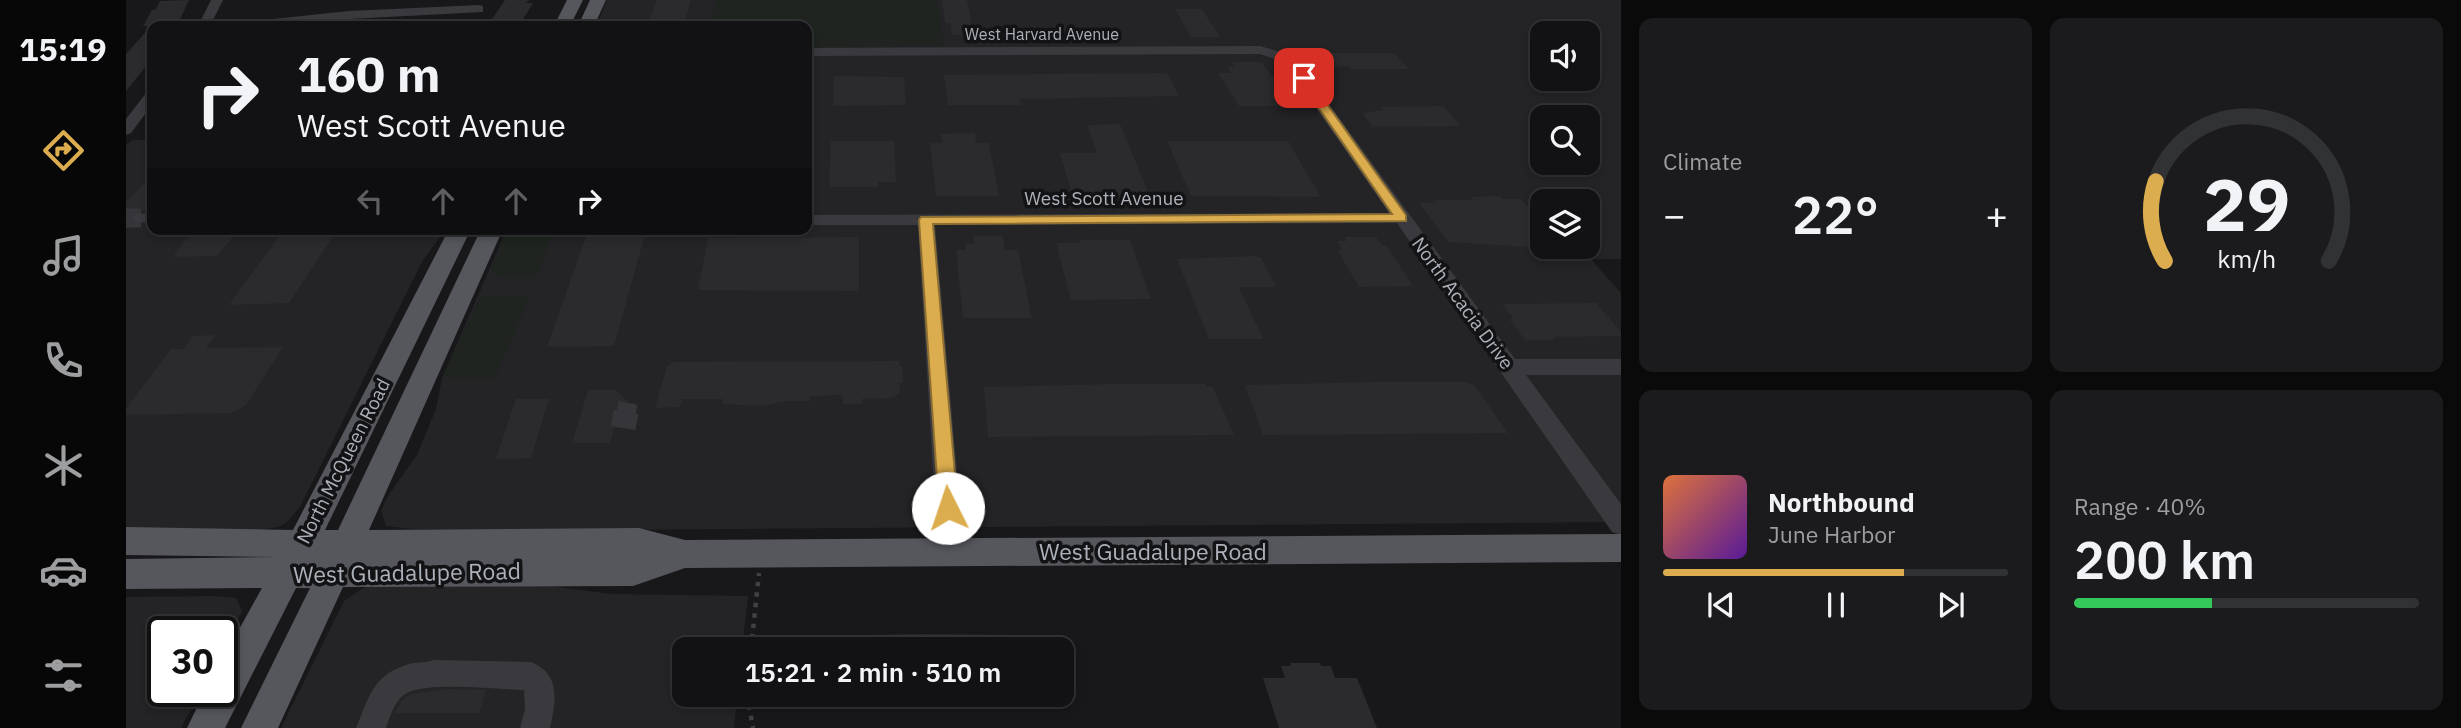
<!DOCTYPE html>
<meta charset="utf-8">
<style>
body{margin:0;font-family:"IBM Plex Sans",sans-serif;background:#1b1b1d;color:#f1f3f6;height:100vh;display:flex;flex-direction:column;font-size:26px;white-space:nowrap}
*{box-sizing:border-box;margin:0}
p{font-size:23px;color:#9c9ea0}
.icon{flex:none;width:38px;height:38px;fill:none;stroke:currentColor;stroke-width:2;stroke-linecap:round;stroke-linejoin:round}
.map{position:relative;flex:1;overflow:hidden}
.drawer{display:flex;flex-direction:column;gap:18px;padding:18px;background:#0a0a0b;width:840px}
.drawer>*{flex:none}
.hud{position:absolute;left:21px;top:21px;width:665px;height:214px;border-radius:14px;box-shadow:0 4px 10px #0003,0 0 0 2px #313234;background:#121214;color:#f1f3f6;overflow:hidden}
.tools{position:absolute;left:1404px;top:21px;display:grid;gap:14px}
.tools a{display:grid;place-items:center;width:70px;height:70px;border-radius:14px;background:#121214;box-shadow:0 4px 10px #0003,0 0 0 2px #313234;font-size:35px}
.speed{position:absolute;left:21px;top:616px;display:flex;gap:14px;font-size:35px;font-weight:700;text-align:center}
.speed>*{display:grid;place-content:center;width:91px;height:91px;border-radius:50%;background:#121214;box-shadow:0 4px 10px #0003,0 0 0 2px #313234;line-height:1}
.speed .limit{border:4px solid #111;border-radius:10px;background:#fff;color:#111}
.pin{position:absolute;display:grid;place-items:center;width:60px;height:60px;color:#fff;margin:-30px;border-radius:14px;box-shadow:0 4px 10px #0006}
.me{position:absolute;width:77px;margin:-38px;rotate:356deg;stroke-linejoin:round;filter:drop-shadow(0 0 5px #0008)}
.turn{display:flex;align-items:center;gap:24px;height:147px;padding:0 35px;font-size:32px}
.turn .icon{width:91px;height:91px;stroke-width:2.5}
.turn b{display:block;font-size:49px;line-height:60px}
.lanes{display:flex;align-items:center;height:66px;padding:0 35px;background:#0003;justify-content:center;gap:35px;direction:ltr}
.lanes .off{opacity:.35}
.big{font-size:52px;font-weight:600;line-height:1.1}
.drawer .widget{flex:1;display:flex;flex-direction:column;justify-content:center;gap:10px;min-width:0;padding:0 24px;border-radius:14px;background:#1b1b1d}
.drawer .dial{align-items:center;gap:0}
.dial svg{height:182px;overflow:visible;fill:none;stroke:#313234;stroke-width:7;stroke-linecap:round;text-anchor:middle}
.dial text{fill:#f1f3f6;stroke:none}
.song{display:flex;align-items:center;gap:21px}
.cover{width:84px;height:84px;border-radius:10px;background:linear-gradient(135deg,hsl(20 70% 55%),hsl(270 70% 35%))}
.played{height:7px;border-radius:4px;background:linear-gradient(90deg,#dcad4e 70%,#313234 70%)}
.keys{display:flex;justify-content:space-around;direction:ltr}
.heat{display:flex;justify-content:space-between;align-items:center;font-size:38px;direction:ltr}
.charge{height:10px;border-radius:5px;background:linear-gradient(90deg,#34c759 40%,#313234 0)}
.drawer .tiles{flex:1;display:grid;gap:18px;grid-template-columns:repeat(2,1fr)}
.trip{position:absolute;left:546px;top:637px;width:402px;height:70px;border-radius:14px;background:#121214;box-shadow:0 4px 10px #0003,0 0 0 2px #313234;font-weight:600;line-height:70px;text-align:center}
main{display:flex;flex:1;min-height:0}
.menu{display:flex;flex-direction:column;width:126px;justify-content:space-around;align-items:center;background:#070708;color:#9c9ea0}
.menu .icon{width:49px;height:49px}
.menu .on{color:#dcad4e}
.menu b{font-size:32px;color:#f1f3f6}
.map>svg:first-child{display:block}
</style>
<main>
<nav class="menu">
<b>15:19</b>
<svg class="icon on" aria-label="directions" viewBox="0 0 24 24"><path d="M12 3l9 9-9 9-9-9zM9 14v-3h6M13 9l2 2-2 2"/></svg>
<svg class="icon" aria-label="music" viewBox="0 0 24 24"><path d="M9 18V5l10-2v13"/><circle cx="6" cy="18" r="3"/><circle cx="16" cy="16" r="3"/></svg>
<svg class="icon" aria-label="phone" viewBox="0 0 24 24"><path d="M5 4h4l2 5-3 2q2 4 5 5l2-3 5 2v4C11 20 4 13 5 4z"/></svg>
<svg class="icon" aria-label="climate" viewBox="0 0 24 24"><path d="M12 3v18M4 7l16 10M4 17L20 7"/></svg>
<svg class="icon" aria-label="car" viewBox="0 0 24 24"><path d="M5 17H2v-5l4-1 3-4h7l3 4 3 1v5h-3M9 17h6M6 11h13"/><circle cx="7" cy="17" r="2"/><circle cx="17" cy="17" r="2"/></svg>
<svg class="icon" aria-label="filters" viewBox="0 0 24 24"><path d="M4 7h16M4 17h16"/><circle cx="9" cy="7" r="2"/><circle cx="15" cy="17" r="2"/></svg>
</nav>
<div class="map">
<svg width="1495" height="728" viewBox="0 0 1495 728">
<rect width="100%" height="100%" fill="#18181a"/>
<!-- built -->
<path fill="#242427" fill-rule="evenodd" d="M481,0H1495V259H1465L1495,293V522L479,530L286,529L260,526L255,511L261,497L291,455L310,409L316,378L381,229H681V26H470ZM1416,33H1461V79H1416ZM1416,117H1461V163H1416ZM1416,201H1461V247H1416Z
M7,140H26V229H320L297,260L174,507L161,522L152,527L134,530L0,532V145Z
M255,584H408L485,594L622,596L616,649H558V695H611L608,728H155L218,601L237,588Z
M90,596L110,598L116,611L96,652V632H37V691H75L55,728H0V597Z"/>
<!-- green -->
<path fill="#1f2420" d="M591,0H811L818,46L681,47V26H583Z
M382,229H429L410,278H374L365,270Z
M355,296H404L369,378H316Z"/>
<!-- building -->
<path fill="#2b2b2e" d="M63,0L51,26H26V59L0,91V54L25,26H17L26,10L30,9L34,1Z
M379,0H403L400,3H407L393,26H370L373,22H364Z
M531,0H565L557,26H521Z
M816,0H841L848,35H826L824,23H819Z
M1049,9H1076L1094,37H1065Z
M1197,53H1268L1283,69H1225L1223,66L1208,67Z
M1106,62H1136L1167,106H1113L1092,73H1105L1101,67H1110Z
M1041,73L1053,96L894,99L895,105H822L818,75Z
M708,76L778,77L780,105L707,106Z
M1317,106L1335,126L1247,127L1236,113L1258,110L1255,107Z
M994,124L1024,197L947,198L934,153H971L961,125Z
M849,133L850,143H863L873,196H810L804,143H816L815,134Z
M705,141H768L770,182H752V187H703Z
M1041,141H1162L1195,197L1065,196Z
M26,175V211H9L3,218L6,222H0V202Z
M1374,196L1377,199H1395L1416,223V248L1323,242L1293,203H1310L1308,200H1348L1345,197Z
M68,229H113L91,256L47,257Z
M158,229H212L163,303L103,305Z
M462,231H520L488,346L421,347Z
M847,236H877L879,250H892L906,318H837L830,250H840L839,244H848Z
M733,237V291L572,290L582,238Z
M1218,237H1250L1256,245H1260L1287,286L1233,287L1211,250H1216L1211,241H1221Z
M953,240H1004L1025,299L945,300L930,243H954Z
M1129,256L1135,258L1150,287H1113L1137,339H1083L1051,259Z
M1470,303L1495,332V336L1427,337L1429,340H1399L1383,319H1388L1376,304Z
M90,335L80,348L157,347L120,405L106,413L0,415V408L45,349H58L67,336Z
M773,361V366H776L777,383H773L774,393L767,398L736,399V404H717V395L684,396V401H660L635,406L596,404L597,399H556L554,407L529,408L541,366L548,362Z
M1247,382H1339L1348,385L1382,433L1137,435L1119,385Z
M987,384H1079L1080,387H1087L1108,435L862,437L858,387Z
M462,390H490L503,403H509L503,428H488L484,443H446Z
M390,399H423L405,458L370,459Z
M797,634L893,635L895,649H743V635Z
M1164,663H1194L1195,666H1205L1209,678H1231L1251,728H1153L1137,678H1159L1155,666H1165Z
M322,689L360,690L353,713H269L276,700L284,694Z"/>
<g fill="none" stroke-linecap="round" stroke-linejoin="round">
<!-- minor-tunnel-far1 -->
<path stroke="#36363a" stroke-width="19" stroke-dasharray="19 10" stroke-linecap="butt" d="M0,218H15
M500,414L502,403"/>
<!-- minor-tunnel -->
<path stroke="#36363a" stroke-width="25" stroke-dasharray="25 13" stroke-linecap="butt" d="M497,428L500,412"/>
<!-- path -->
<path stroke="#404145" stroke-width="4.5" stroke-dasharray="4.5 6" stroke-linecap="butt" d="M625,649L633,573
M621,695L627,728"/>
<!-- minor -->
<path fill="#3a3a3e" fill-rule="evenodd" d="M85,0H97L84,26H72Z
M353,5L357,6V12L223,19L153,26H111L118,22L223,11Z
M1134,46L1168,56L1389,359H1495V375H1400L1495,504V535L1486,532L1271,223L809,225L838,552L834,560L825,563L816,560L812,552L792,225H681V215L1263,213L1158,62L1134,54L681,56V48Z
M26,91V105L5,133L0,135V119L21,92Z
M26,213V223L9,222L6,218L9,214Z
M307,660L405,662C435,674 430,701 424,728H394L399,709L398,690C370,689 306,682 283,692C269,698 265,715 260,728H230C243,698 246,676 280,665C290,661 298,664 307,660Z"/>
<!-- major -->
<path fill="#56575d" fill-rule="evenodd" d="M441,0H457L444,26H428Z
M464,0H480L468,26H452Z
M323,229H345L199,530H212L355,229H377L243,530L513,528L559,540L1495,534V562L559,568L507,586L217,587L152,728H115L184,588H170L99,728H61L79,691H96V660L136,588L0,589V559L152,557L0,555V527L167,530ZM507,556L230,558L509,556Z"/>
</g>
<!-- route -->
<path fill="#dcad4e" stroke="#8f7033" stroke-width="2" d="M1174,76H1181L1280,215V221L807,224L832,508L829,513L822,516L816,513L813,508L793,220L795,217L1266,214L1172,78Z"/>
<g text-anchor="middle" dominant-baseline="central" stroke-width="7" stroke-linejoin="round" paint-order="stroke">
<!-- far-street labels -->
<g font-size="16" fill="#acb0b8" stroke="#131315">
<text x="916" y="34">West Harvard Avenue</text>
</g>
<!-- street labels -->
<g font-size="19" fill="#acb0b8" stroke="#131315">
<text x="978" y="198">West Scott Avenue</text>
<text transform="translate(1337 303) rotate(54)">North Acacia Drive</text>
<text transform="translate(217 461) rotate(-63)">North McQueen Road</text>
</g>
<!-- near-street labels -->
<g font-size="23" fill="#acb0b8" stroke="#131315">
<text x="1027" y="551">West Guadalupe Road</text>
<text transform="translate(281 572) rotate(-1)">West Guadalupe Road</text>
</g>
</g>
</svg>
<div class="tools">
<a><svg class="icon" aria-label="sound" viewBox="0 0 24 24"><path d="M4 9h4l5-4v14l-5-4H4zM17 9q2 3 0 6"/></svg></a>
<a><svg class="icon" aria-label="search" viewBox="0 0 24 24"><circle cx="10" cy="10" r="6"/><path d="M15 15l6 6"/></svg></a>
<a><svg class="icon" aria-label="layers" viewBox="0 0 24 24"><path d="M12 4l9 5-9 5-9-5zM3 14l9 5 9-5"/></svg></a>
</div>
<div class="speed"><div class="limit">30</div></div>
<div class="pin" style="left:1178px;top:78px;background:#d93025"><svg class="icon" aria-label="arrive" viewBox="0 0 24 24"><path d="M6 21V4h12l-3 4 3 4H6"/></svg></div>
<svg class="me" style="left:822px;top:508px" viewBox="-20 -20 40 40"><circle r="19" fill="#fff"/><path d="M0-13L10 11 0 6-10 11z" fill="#dcad4e"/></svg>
<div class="trip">15:21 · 2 min · 510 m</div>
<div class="hud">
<div class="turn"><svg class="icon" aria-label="right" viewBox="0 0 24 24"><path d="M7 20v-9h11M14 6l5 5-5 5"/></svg><div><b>160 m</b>West Scott Avenue</div></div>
<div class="lanes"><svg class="icon off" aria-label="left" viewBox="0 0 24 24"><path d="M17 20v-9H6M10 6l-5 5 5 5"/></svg><svg class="icon off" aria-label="ahead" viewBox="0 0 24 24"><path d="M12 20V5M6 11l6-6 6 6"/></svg><svg class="icon off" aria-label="ahead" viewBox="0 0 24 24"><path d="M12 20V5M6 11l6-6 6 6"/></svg><svg class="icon" aria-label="right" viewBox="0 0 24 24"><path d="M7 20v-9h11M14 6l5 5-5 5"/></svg></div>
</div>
</div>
<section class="drawer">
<div class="tiles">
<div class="widget"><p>Climate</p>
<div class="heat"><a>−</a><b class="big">22°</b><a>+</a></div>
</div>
<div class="widget dial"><svg viewBox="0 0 100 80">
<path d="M14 69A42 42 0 1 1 86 69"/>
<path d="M14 69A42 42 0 0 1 10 34" stroke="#dcad4e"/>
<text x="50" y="56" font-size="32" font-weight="700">29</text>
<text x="50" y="72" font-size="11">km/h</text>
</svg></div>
<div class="widget">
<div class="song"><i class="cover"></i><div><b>Northbound</b><p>June Harbor</p></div></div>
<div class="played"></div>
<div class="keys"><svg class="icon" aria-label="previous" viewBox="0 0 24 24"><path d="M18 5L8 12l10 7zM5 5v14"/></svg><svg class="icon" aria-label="pause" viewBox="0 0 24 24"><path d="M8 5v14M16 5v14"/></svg><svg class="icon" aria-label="next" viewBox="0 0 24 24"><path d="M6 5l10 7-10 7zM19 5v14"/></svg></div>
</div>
<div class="widget"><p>Range · 40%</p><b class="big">200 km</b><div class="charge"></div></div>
</div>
</section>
</main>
